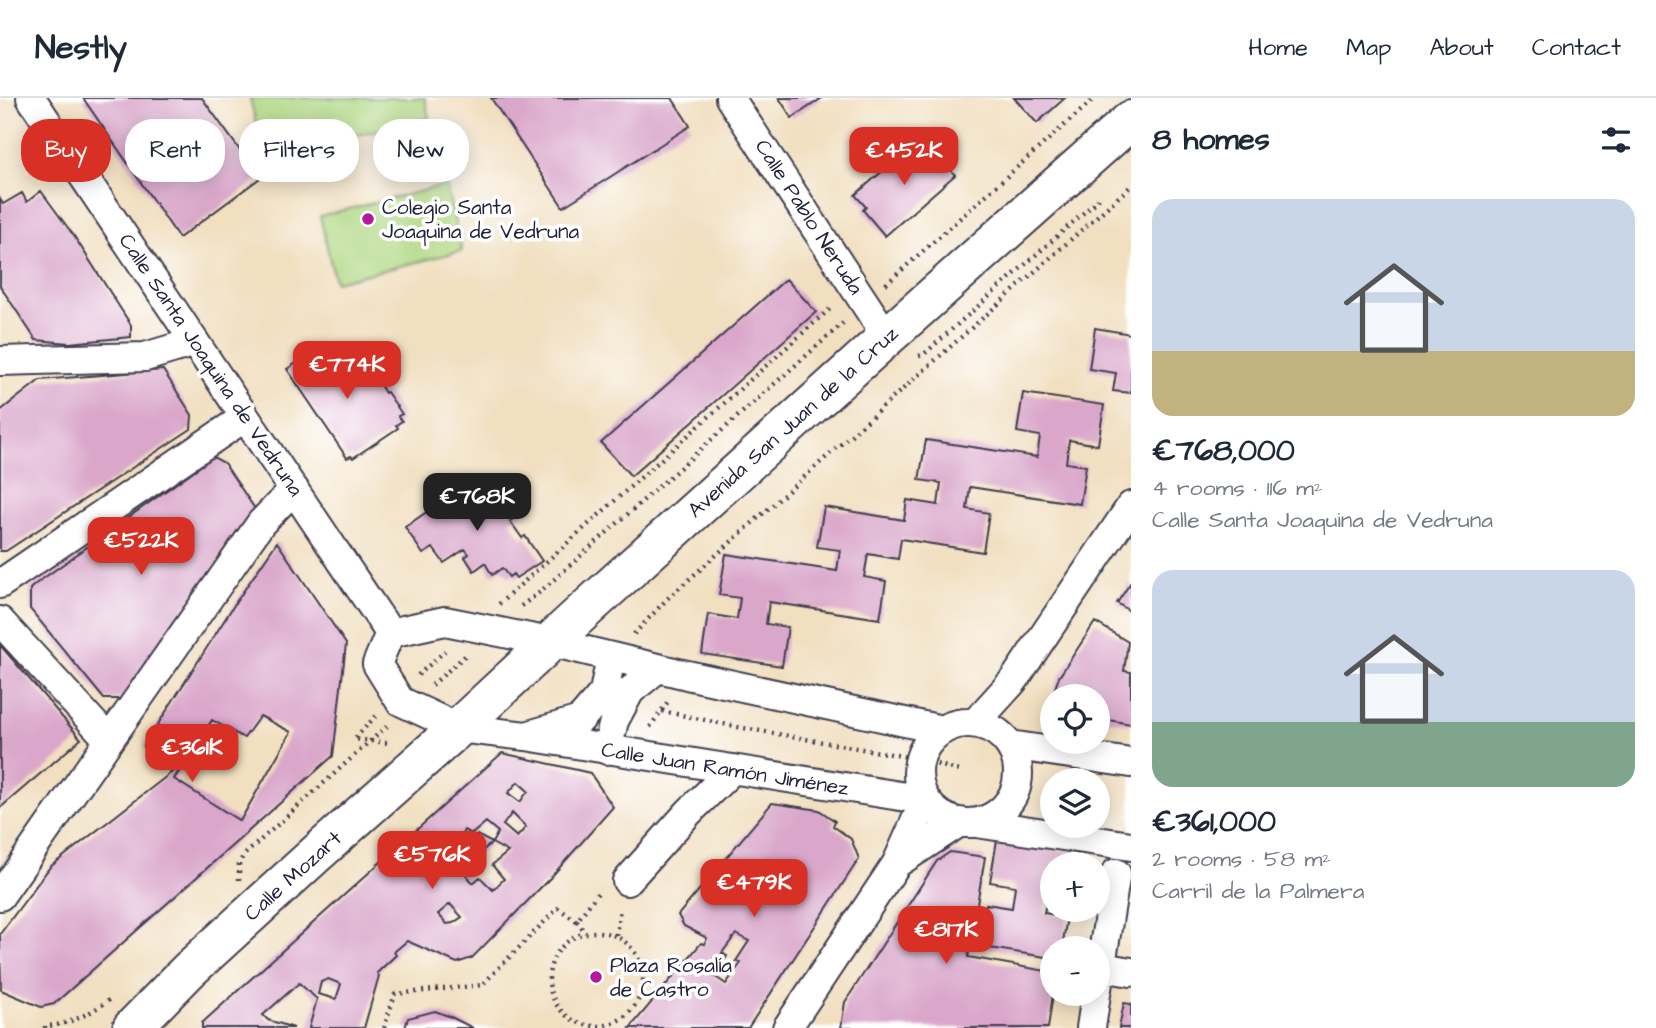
<!DOCTYPE html>
<html lang="en">
<head>
<meta charset="utf-8">
<style>
	body { margin:0; font-family:"Architects Daughter",sans-serif; background:#f6f6f7; color:#1f2937; height:100vh; display:flex; flex-direction:column; font-size:26px; white-space:nowrap }
	* { box-sizing:border-box; margin:0 }
	p { font-size:23px; color:#747a83 }
	.icon { flex:none; width:38px; height:38px; fill:none; stroke:currentColor; stroke-width:2; stroke-linecap:round; stroke-linejoin:round }
	.map { position:relative; flex:1; overflow:hidden }
	.details { display:flex; flex-direction:column; background:#fff; width:525px }
	.details>* { flex:none }
	.guide { position:absolute; left:21px; top:21px; width:665px; height:63px; display:flex; gap:14px }
	.fabs { position:absolute; left:1040px; top:586px; display:grid; gap:14px }
	.fabs a { display:grid; place-items:center; width:70px; height:70px; border-radius:50%; background:#fff; box-shadow:0 4px 18px #0003; font-size:35px }
	.price { position:absolute; translate:-50% -60px; padding:0 16px; border-radius:14px; background:#d93025; color:#fff; font-size:23px; line-height:46px; filter:drop-shadow(0 2px 4px #0008) }
	.price::after { content:''; position:absolute; left:50%; top:42px; width:21px; height:16px; margin-left:-10px; background:inherit; clip-path:polygon(0 0,100% 0,50% 100%) }
	.price.current { background:#222; color:#fff }
	ul { padding:0; list-style:none }
	li { display:grid; align-content:center; gap:14px; height:371px; padding:0 21px }
	li span { display:grid; place-items:center; height:217px; border-radius:21px; color:#555 }
	li>.icon { margin-inline-start:auto }
	span .icon { width:126px; height:126px; fill:#fffc; stroke-width:1 }
	li b { font-size:30px }
	h2 { display:flex; justify-content:space-between; align-items:center; height:84px; padding:0 21px; font-size:30px }
	.chip { padding:0 24px; border-radius:28px; background:#fff; box-shadow:0 4px 18px #0003; font-size:24px; line-height:63px }
	.chip.current { background:#d93025; color:#fff }
	header { display:flex; align-items:center; gap:42px; box-sizing:border-box; height:98px; padding:0 35px; background:#fff; border-bottom:2px solid #e0e1e3 }
	header strong { font-size:33px }
	nav { display:flex; gap:38px; margin-inline-start:auto; font-size:24px }
	main { display:flex; flex:1; min-height:0 }
	.map>svg:first-child { display:block }
	.pitch { fill:#afd781; stroke:#687c5e; stroke-width:2 }
	.building { fill:#daa7cb; fill-rule:evenodd }
	.lines { fill:none; stroke-linecap:round; stroke-linejoin:round }
	.street-casing { stroke:#413e4f; stroke-width:32 }
	.secondary-casing { stroke:#413e4f; stroke-width:42 }
	.path { stroke:#413e4f; stroke-width:4.5; stroke-dasharray:2 5; stroke-linecap:butt }
	.street { stroke:#fff; stroke-width:28 }
	.secondary { stroke:#fff; stroke-width:38 }
	.poi-dot { fill:#b5179e; stroke:#fff; stroke-width:2.5 }
	.labels { text-anchor:middle; dominant-baseline:central; stroke-width:7; stroke-linejoin:round; paint-order:stroke }
	.poi-label { font-size:21px; fill:#22223b; stroke:#fff; text-anchor:start }
	.street-label { font-size:21px; fill:#22223b; stroke:#fff }
</style>
</head>
<body>
<header>
<strong>Nestly</strong>
<nav><a>Home</a><a>Map</a><a>About</a><a>Contact</a></nav>
</header>
<main>
<div class="map">
<svg width="1131" height="930" viewBox="0 0 1131 930">
	<rect width="100%" height="100%" fill="#fff"/>
	<filter id="ink" filterUnits="userSpaceOnUse"><feTurbulence type="fractalNoise" baseFrequency=".0143" numOctaves="2"/><feDisplacementMap in="SourceGraphic" scale="14" xChannelSelector="R" yChannelSelector="G"/><feConvolveMatrix kernelMatrix="1 2 1 2 8 2 1 2 1" color-interpolation-filters="sRGB"/></filter>
	<filter id="wash" filterUnits="userSpaceOnUse"><feTurbulence type="fractalNoise" baseFrequency=".00686" numOctaves="4" result="noise"/><feDisplacementMap in="SourceGraphic" scale="28" xChannelSelector="R" yChannelSelector="G"/><feGaussianBlur stdDeviation="1.57" result="paint"/><feColorMatrix in="noise" values="0 0 0 0 0 0 0 0 0 0 0 0 0 0 0 0 0 1.4 0 .05"/><feComposite in="paint" operator="in"/></filter>
	<g filter="url(#wash)">
		<rect width="100%" height="100%" fill="#f1dfc0"/>
		<path class="pitch" d="M 250,0 L 425,0 L 429,20 L 264,59 Z
			M 446,87 L 462,153 L 335,184 L 320,118 Z"/>
		<g id="blocks">
			<path class="building" d="M 83,0 L 202,0 L 260,80 L 179,140 Z
				M 491,0 L 672,0 L 690,28 L 563,109 Z
				M 779,0 L 822,0 L 792,20 Z
				M 1014,0 L 1065,0 L 1037,25 Z
				M 917,43 L 927,54 L 932,51 L 955,77 L 885,138 L 863,112 L 866,109 L 855,97 Z
				M 41,93 L 74,138 L 131,227 L 131,239 L 69,245 L 36,242 L 0,188 L 0,101 L 3,106 L 22,95 L 27,104 Z
				M 786,181 L 816,214 L 631,378 L 601,345 Z
				M 1095,230 L 1131,236 L 1131,295 L 1113,293 L 1116,275 L 1089,271 Z
				M 347,249 L 353,257 L 351,259 L 367,283 L 375,279 L 385,295 L 387,294 L 402,316 L 398,318 L 402,323 L 396,327 L 398,330 L 353,360 L 351,358 L 347,360 L 287,271 L 298,264 L 301,268 L 316,258 L 318,261 L 331,253 L 335,258 Z
				M 163,272 L 192,317 L 191,331 L 6,453 L 0,453 L 0,313 L 40,282 Z
				M 1023,295 L 1104,307 L 1098,347 L 1069,342 L 1066,365 L 1086,368 L 1080,406 L 970,389 L 967,411 L 989,415 L 983,454 L 901,441 L 898,461 L 868,456 L 864,479 L 886,483 L 880,521 L 769,504 L 766,526 L 788,529 L 782,568 L 702,556 L 708,516 L 737,521 L 740,500 L 719,497 L 726,456 L 837,473 L 840,452 L 817,449 L 824,409 L 904,422 L 907,402 L 938,407 L 941,385 L 919,382 L 926,342 L 1037,359 L 1040,338 L 1017,334 Z
				M 213,359 L 224,365 L 255,411 L 121,601 L 104,601 L 30,511 L 30,491 L 34,487 Z
				M 491,383 L 501,398 L 504,395 L 511,405 L 515,403 L 523,415 L 510,423 L 522,440 L 525,438 L 542,463 L 516,480 L 513,476 L 509,479 L 502,470 L 492,477 L 485,465 L 474,473 L 465,459 L 469,456 L 465,451 L 444,465 L 433,450 L 423,456 L 405,429 L 441,404 L 448,416 L 469,402 L 467,399 Z
				M 277,444 L 346,546 L 333,658 L 54,906 L 41,909 L 1,892 L 0,836 L 50,769 L 172,674 L 144,648 L 236,504 ZM 260,618 L 291,634 L 240,723 L 174,681 L 212,622 L 244,640 Z
				M 1131,484 L 1131,514 L 1117,505 Z
				M 1095,524 L 1128,544 L 1124,573 L 1131,574 L 1131,626 L 1097,620 L 1097,598 L 1056,598 L 1055,590 L 1059,579 Z
				M 0,547 L 81,641 L 0,710 Z
				M 502,655 L 590,675 L 613,709 L 552,778 L 472,860 L 457,865 L 407,843 L 394,854 L 396,857 L 377,875 L 379,878 L 364,930 L 309,930 L 317,901 L 299,885 L 263,917 L 268,922 L 294,930 L 202,930 L 202,925 ZM 518,684 L 528,693 L 520,704 L 508,695 ZM 512,715 L 526,729 L 517,739 L 503,727 ZM 486,724 L 498,734 L 492,745 L 477,737 L 471,749 L 458,744 L 464,732 L 472,736 ZM 492,745 L 508,754 L 492,767 L 504,781 L 493,792 L 480,779 L 473,785 L 464,774 L 476,765 L 472,761 ZM 450,806 L 462,819 L 453,825 L 447,826 L 438,816 ZM 328,881 L 341,886 L 336,901 L 318,896 L 321,884 Z
				M 772,705 L 819,712 L 835,723 L 833,728 L 851,741 L 859,761 L 748,930 L 630,930 L 701,845 L 705,846 L 707,840 L 684,828 L 678,817 ZM 736,836 L 749,843 L 736,863 L 741,865 L 726,886 L 714,878 L 727,858 L 722,855 Z
				M 997,742 L 1078,755 L 1076,766 L 1052,766 L 1052,795 L 1048,794 L 1044,815 L 1067,819 L 1062,850 L 1052,850 L 1052,860 L 983,849 L 986,829 L 982,829 L 986,806 L 1012,810 L 1015,788 L 990,784 Z
				M 950,754 L 985,759 L 968,859 L 1052,874 L 1052,896 L 1053,896 L 1048,930 L 841,930 L 845,904 L 937,763 Z
				M 1124,905 L 1131,906 L 1131,930 L 1119,930 Z
				M 435,913 L 451,919 L 473,930 L 405,930 L 408,920 Z"/>
		</g>
	</g>
	<g filter="url(#ink)">
		<use href="#blocks" fill-opacity="0" stroke="#413e4f" stroke-width="2"/>
		<g class="lines">
			<g class="street-casing">
				<path id="street" d="M 31,0 L 390,535
					M 730,0 L 887,239
					M 0,263 L 145,259 L 195,244
					M 0,486 L 245,319
					M 0,523 L 109,642
					M 390,535 L 445,523 L 550,544 L 687,577 L 942,632
					M 390,535 L 377,566 L 400,603 L 458,630 L 526,638 L 580,622 L 604,594 L 611,559
					M918 675a50 50 0 1 1 100 0a50 50 0 1 1-100 0Z
					M 975,625 L 1014,582 L 1131,408
					M 526,638 L 925,702
					M 1010,647 L 1131,665
					M 607,652 L 614,623 L 630,593 L 658,570
					M 976,725 L 1131,748
					M 897,765 L 960,724
					M 627,783 L 689,714 L 733,671
					M 0,798 L 261,425 L 294,391
					M 1101,869 L 1131,874
					M 1097,891 L 1116,775
					M 787,930 L 897,765 L 925,702
					M 1091,930 L 1096,896"/>
			</g>
			<g class="secondary-casing">
				<path id="secondary" d="M 132,930 L 189,872 L 315,757 L 458,630 L 573,523 L 887,239 L 1131,22"/>
			</g>
			<path class="path" d="M 886,186 L 1095,0
				M 919,258 L 923,257 L 1098,102 L 1099,97
				M 499,506 L 832,209
				M 521,508 L 540,494 L 843,225
				M 634,536 L 667,501 L 1131,88
				M 418,577 L 445,553
				M 432,587 L 467,556
				M 662,613 L 738,629 L 919,661 L 963,674
				M 376,618 L 354,641 L 390,645
				M 650,629 L 669,602
				M 239,782 L 239,766 L 243,758 L 387,628
				M 577,823 L 585,835
				M549 881a47 47 0 1 1 94 0a47 47 0 1 1-94 0Z
				M 616,837 L 620,811
				M 45,930 L 45,928 C 70,927 89,916 109,902
				M 384,930 L 395,896 L 482,887 L 558,810 L 577,823 L 600,792"/>
			<use href="#street" class="street"/>
			<use href="#secondary" class="secondary"/>
		</g>
	</g>
	<g class="poi-dot">
		<circle cx="368" cy="121" r="7"/>
		<circle cx="596" cy="879" r="7"/>
	</g>
	<g class="labels">
		<g class="poi-label">
			<text x="382" y="109">Colegio Santa<tspan x="382" dy="24">Joaquina de Vedruna</tspan></text>
			<text x="610" y="867">Plaza Rosalía<tspan x="610" dy="24">de Castro</tspan></text>
		</g>
		<g class="street-label">
			<text transform="translate(809 119) rotate(57)">Calle Pablo Neruda</text>
			<text transform="translate(211 267) rotate(56)">Calle Santa Joaquina de Vedruna</text>
			<text transform="translate(793 324) rotate(-42)">Avenida San Juan de la Cruz</text>
			<text transform="translate(725 671) rotate(9)">Calle Juan Ramón Jiménez</text>
			<text transform="translate(293 778) rotate(-42)">Calle Mozart</text>
		</g>
	</g>
</svg>
<div class="fabs">
<a><svg class="icon" aria-label="locate" viewBox="0 0 24 24"><circle cx="12" cy="12" r="6"/><path d="M12 2v4M12 18v4M2 12h4M18 12h4"/></svg></a>
<a><svg class="icon" aria-label="layers" viewBox="0 0 24 24"><path d="M12 4l9 5-9 5-9-5zM3 14l9 5 9-5"/></svg></a>
<a>+</a>
<a>−</a>
</div>
<b class="price" style="left:904px;top:89px">€452K</b>
<b class="price" style="left:347px;top:303px">€774K</b>
<b class="price current" style="left:477px;top:435px">€768K</b>
<b class="price" style="left:141px;top:479px">€522K</b>
<b class="price" style="left:192px;top:686px">€361K</b>
<b class="price" style="left:432px;top:793px">€576K</b>
<b class="price" style="left:754px;top:821px">€479K</b>
<b class="price" style="left:946px;top:868px">€817K</b>
<div class="guide">
<a class="chip current">Buy</a>
<a class="chip">Rent</a>
<a class="chip">Filters</a>
<a class="chip">New</a>
</div>
</div>
<section class="details">
<h2>8 homes<svg class="icon" aria-label="filters" viewBox="0 0 24 24"><path d="M4 7h16M4 17h16"/><circle cx="9" cy="7" r="2"/><circle cx="15" cy="17" r="2"/></svg></h2>
<ul>
<li><span style="background:linear-gradient(#c9d6e8 70%,#c2b280 0)"><svg class="icon" aria-label="home" viewBox="0 0 24 24"><path d="M3 11l9-7 9 7M6 9v11h12V9"/></svg></span><div><b>€768,000</b><p>4 rooms · 116 m²</p><p>Calle Santa Joaquina de Vedruna</p></div></li>
<li><span style="background:linear-gradient(#c9d6e8 70%,#7fa58c 0)"><svg class="icon" aria-label="home" viewBox="0 0 24 24"><path d="M3 11l9-7 9 7M6 9v11h12V9"/></svg></span><div><b>€361,000</b><p>2 rooms · 58 m²</p><p>Carril de la Palmera</p></div></li>
</ul>
</section>
</main>
</body>
</html>
